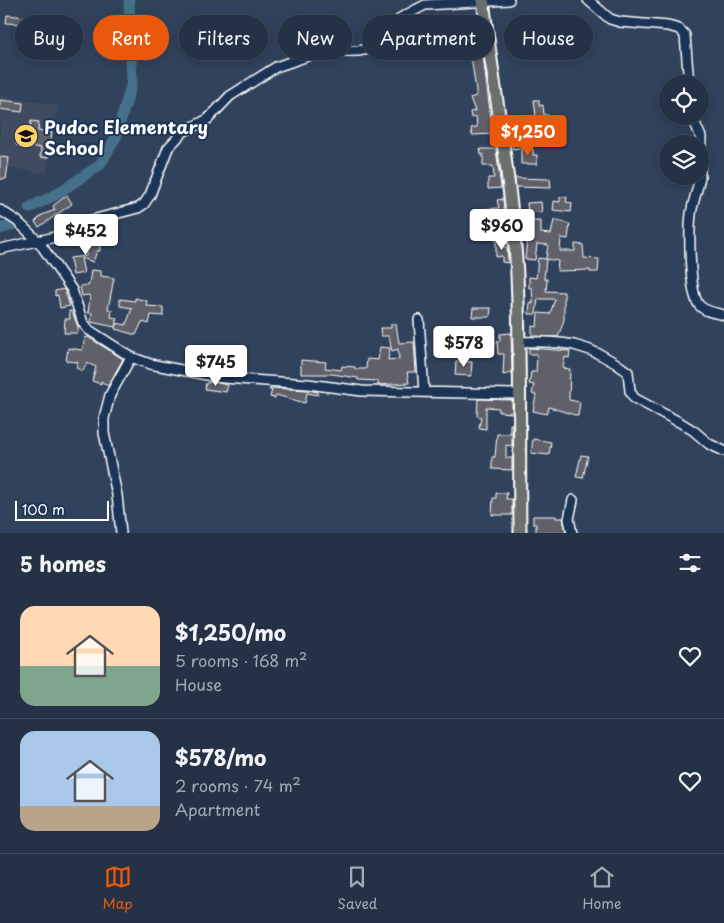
<!DOCTYPE html>
<html lang="en">
<head>
<meta charset="utf-8">
<style>
	body { margin:0; font-family:"Playpen Sans",sans-serif; background:#2d3a4c; color:#f1f3f6; height:100vh; display:flex; flex-direction:column; font-size:19px; white-space:nowrap }
	* { box-sizing:border-box; margin:0 }
	p { font-size:16px; color:#a3aab3 }
	.icon { flex:none; width:28px; height:28px; fill:none; stroke:currentColor; stroke-width:2; stroke-linecap:round; stroke-linejoin:round }
	.map { position:relative; height:533px; overflow:hidden }
	.drawer { display:flex; flex-direction:column; background:#253245; flex:1 }
	.drawer>* { flex:none }
	.guide { position:absolute; left:15px; top:15px; width:695px; height:45px; display:flex; gap:10px }
	.buttons { position:absolute; left:659px; top:75px; display:grid; gap:10px }
	.buttons a { display:grid; place-items:center; width:50px; height:50px; border-radius:50%; background:#253245; box-shadow:0 2px 12px #0003,0 0 0 1px #424d5e; font-size:25px }
	.scale { position:absolute; left:15px; bottom:12px; width:94px; box-sizing:border-box; padding-left:5px; border:2px solid #fff; border-top:0; font-size:14px; line-height:18px; white-space:nowrap; color:#fff; -webkit-text-stroke:4px #1d3557; paint-order:stroke }
	.price { position:absolute; translate:-50% -42px; padding:0 11px; border-radius:5px; background:#fff; color:#222; font-size:16px; line-height:32px; filter:drop-shadow(0 1px 2px #0008) }
	.price::after { content:''; position:absolute; left:50%; top:30px; width:15px; height:11px; margin-left:-8px; background:inherit; clip-path:polygon(0 0,100% 0,50% 100%) }
	.price.selected { background:#ea580c; color:#fff }
	ul { padding:0; list-style:none }
	li { display:flex; align-items:center; gap:15px; height:125px; padding:0 20px }
	li+li { border-top:1px solid #424d5e }
	li span { display:grid; place-items:center; flex:none; width:140px; height:100px; border-radius:15px; color:#555 }
	li>.icon { margin-inline-start:auto }
	span .icon { width:60px; height:60px; fill:#fffc; stroke-width:1 }
	li b { font-size:21px }
	h2 { display:flex; justify-content:space-between; align-items:center; height:60px; padding:0 20px; font-size:21px }
	.pill { padding:0 18px; border-radius:22px; background:#253245; box-shadow:0 2px 12px #0003,0 0 0 1px #424d5e; font-size:18px; line-height:45px }
	.pill.selected { background:#ea580c; color:#fff }
	.tabs { display:flex; justify-content:space-around; align-items:center; height:70px; border-top:1px solid #424d5e; background:#253245; font-size:14px; color:#a3aab3 }
	.tabs a { display:grid; justify-items:center; gap:2px }
	.tabs .selected { color:#ea580c }
	.map>svg:first-child { display:block }
	.built { fill:#3f4b60 }
	.lines { fill:none; stroke-linecap:round; stroke-linejoin:round }
	.river { stroke:#446f89; stroke-width:11 }
	.building { fill:#5f6069; stroke:#fff }
	.minor-casing { stroke:#fff; stroke-width:12 }
	.major-casing { stroke:#fff; stroke-width:15 }
	.minor { stroke:#1d3557; stroke-width:9 }
	.major { stroke:#6a706d; stroke-width:11 }
	.labels { text-anchor:middle; dominant-baseline:central; stroke-width:4; stroke-linejoin:round; paint-order:stroke }
	.poi-label { font-size:18px; font-weight:bold; fill:#fff; stroke:#1d3557; text-anchor:start }
</style>
</head>
<body>
<div class="map">
<svg width="724" height="533" viewBox="0 0 724 533">
	<rect width="100%" height="100%" fill="#31425c"/>
	<filter id="ink" filterUnits="userSpaceOnUse"><feTurbulence type="fractalNoise" baseFrequency=".02" numOctaves="2"/><feDisplacementMap in="SourceGraphic" scale="10" xChannelSelector="R" yChannelSelector="G"/><feConvolveMatrix kernelMatrix="1 2 1 2 8 2 1 2 1" color-interpolation-filters="sRGB"/></filter>
	<g filter="url(#ink)">
		<path class="built" d="M 0,96 L 58,105 L 46,174 L 0,166 Z"/>
		<g class="lines">
			<path class="river" d="M 29,208 L 55,195 L 100,165 L 116,137 L 132,82 L 129,0
				M 0,229 L 12,225"/>
		</g>
		<path class="building" d="M 7,15 L 26,17 L 25,24 L 6,23 Z
			M 482,48 L 492,128 L 493,127 L 495,138 L 494,134 L 472,135 L 471,128 L 477,127 L 476,116 L 471,118 L 470,112 L 475,111 L 470,98 L 476,96 L 476,91 L 470,49 Z
			M 0,100 L 23,103 L 22,112 L 0,109 Z
			M 534,100 L 539,100 L 539,106 L 543,105 L 544,115 L 548,115 L 548,125 L 537,125 Z
			M 524,115 L 526,130 L 519,131 L 520,148 L 513,149 L 509,117 Z
			M 31,121 L 39,122 L 38,131 L 52,133 L 48,158 L 40,157 L 41,148 L 16,145 L 18,129 L 30,130 Z
			M 480,149 L 496,149 L 501,188 L 488,189 L 488,178 L 494,178 L 493,166 L 483,166 L 483,154 L 481,155 Z
			M 521,149 L 533,149 L 533,155 L 537,155 L 537,164 L 521,164 Z
			M 0,157 L 9,158 L 6,179 L 0,179 Z
			M 515,178 L 550,179 L 551,188 L 516,187 Z
			M 67,195 L 72,204 L 39,227 L 35,222 L 42,215 L 55,210 L 53,206 Z
			M 560,197 L 567,197 L 566,202 L 572,203 L 571,212 L 553,210 L 554,201 L 560,202 Z
			M 503,199 L 506,227 L 496,228 L 495,217 L 485,218 L 485,209 L 499,208 L 497,200 Z
			M 541,202 L 542,212 L 528,213 L 527,203 Z
			M 554,220 L 570,224 L 568,239 L 561,238 L 560,251 L 575,251 L 575,244 L 583,245 L 584,258 L 599,259 L 598,272 L 590,272 L 590,270 L 557,271 L 558,261 L 546,259 L 548,245 L 537,244 L 535,260 L 525,259 L 528,230 L 526,230 L 526,221 L 541,221 L 541,233 L 551,234 Z
			M 99,238 L 100,251 L 97,251 L 93,262 L 81,258 L 84,273 L 73,275 L 70,258 L 86,256 L 87,250 L 86,240 Z
			M 503,239 L 504,247 L 507,247 L 508,263 L 502,262 L 502,256 L 496,257 L 496,240 Z
			M 538,258 L 546,259 L 544,279 L 547,279 L 546,291 L 564,292 L 564,320 L 558,337 L 532,336 L 532,326 L 537,327 L 538,313 L 550,314 L 555,299 L 538,299 L 536,314 L 529,314 L 530,303 L 533,304 L 532,288 L 529,288 L 529,277 L 536,278 Z
			M 91,270 L 101,271 L 101,276 L 114,278 L 108,309 L 112,310 L 111,317 L 117,318 L 115,327 L 91,322 L 92,313 L 88,313 L 90,297 L 89,295 L 82,296 L 80,286 L 89,285 Z
			M 64,289 L 70,306 L 60,308 L 58,295 L 55,296 L 55,291 Z
			M 135,298 L 147,301 L 146,306 L 163,307 L 163,316 L 151,315 L 149,324 L 142,322 L 136,335 L 115,329 L 117,323 L 126,325 L 132,308 L 120,306 L 120,299 L 135,301 Z
			M 473,308 L 491,308 L 490,317 L 472,317 Z
			M 69,311 L 72,311 L 78,327 L 78,333 L 64,333 L 65,319 L 70,319 Z
			M 391,324 L 396,324 L 399,343 L 414,342 L 416,372 L 407,372 L 409,383 L 378,385 L 378,381 L 358,380 L 358,378 L 332,374 L 301,374 L 301,360 L 326,362 L 325,368 L 341,370 L 342,366 L 355,367 L 355,369 L 366,369 L 367,359 L 378,360 L 380,347 L 390,348 L 388,360 L 399,359 L 398,349 L 392,351 L 389,336 L 381,336 L 380,328 L 391,328 Z
			M 511,333 L 512,373 L 503,375 L 504,354 L 498,354 L 497,341 L 500,341 L 500,334 Z
			M 88,337 L 123,359 L 108,386 L 101,381 L 101,384 L 92,381 L 96,367 L 87,363 L 83,371 L 76,368 L 78,362 L 66,361 L 68,348 L 82,350 L 85,338 Z
			M 529,348 L 570,351 L 569,358 L 565,357 L 563,368 L 570,369 L 569,400 L 580,402 L 578,416 L 549,407 L 547,414 L 533,411 L 536,395 L 532,394 L 534,385 L 529,384 L 531,372 L 536,372 L 537,354 L 529,354 Z
			M 456,361 L 472,362 L 471,376 L 455,375 Z
			M 213,382 L 228,385 L 226,392 L 205,389 L 206,383 Z
			M 270,388 L 307,390 L 318,392 L 318,395 L 307,393 L 305,403 L 276,395 L 275,398 L 270,397 L 272,390 L 269,390 Z
			M 478,399 L 512,400 L 512,413 L 499,412 L 499,408 L 486,407 L 486,429 L 479,428 L 481,417 L 477,416 Z
			M 510,424 L 512,424 L 512,446 L 506,445 L 506,458 L 512,458 L 512,470 L 492,469 L 492,457 L 495,457 L 497,434 L 510,434 Z
			M 533,439 L 551,442 L 549,455 L 531,453 Z
			M 581,455 L 588,456 L 583,478 L 576,477 Z
			M 496,493 L 507,493 L 506,499 L 512,499 L 512,515 L 492,515 L 493,498 L 496,498 Z
			M 533,516 L 556,516 L 556,518 L 563,518 L 566,533 L 536,533 L 536,524 L 533,524 Z"/>
		<g class="lines">
			<g class="minor-casing">
				<path id="minor" d="M 588,0 L 610,19 L 620,22 L 668,26 L 679,29 L 685,35 L 689,84
					M 692,116 L 701,137 L 700,173
					M 700,176 C 698,189 693,201 691,214 C 689,231 689,293 699,305 C 705,312 716,313 724,315
					M 0,210 L 17,221 L 39,242 L 72,290 L 83,323 L 89,330 L 131,357 L 150,364 L 223,378 L 308,384 L 362,391 L 519,394
					M 0,249 L 51,238 L 67,233 L 88,221 L 138,208 L 144,204 L 150,195 L 168,148 L 183,132 L 208,119 L 230,96 L 276,67 L 319,52 L 358,51 L 374,48 L 402,17 L 425,5 L 509,0
					M 419,320 L 424,392
					M 518,342 C 565,341 590,343 628,372 L 630,391 L 634,398 L 681,423 L 694,431 L 709,444 L 724,451
					M 121,533 L 117,495 L 104,433 L 104,418 L 110,395 L 131,357
					M 572,533 L 569,519 L 573,500"/>
			</g>
			<g class="major-casing">
				<path id="major" d="M 483,0 C 494,92 512,183 517,275 C 521,361 519,447 520,533"/>
			</g>
			<use href="#minor" class="minor"/>
			<use href="#major" class="major"/>
		</g>
	</g>
	<defs>
		<g id="school-disc" transform="scale(1.25)"><circle r="9.5" fill="#ffd166" stroke="#1d3557"/><path d="M0-5L7-2L0 1L-7-2ZM-4 1L0 2.5L4 1V4Q0 6-4 4Z" fill="#111"/></g>
	</defs>
	<g fill-rule="evenodd">
		<use href="#school-disc" x="26" y="136"/>
	</g>
	<g class="labels">
		<g class="poi-label">
			<text x="44" y="126">Pudoc Elementary<tspan x="44" dy="21">School</tspan></text>
		</g>
	</g>
</svg>
<div class="buttons">
<a><svg class="icon" aria-label="locate" viewBox="0 0 24 24"><circle cx="12" cy="12" r="6"/><path d="M12 2v4M12 18v4M2 12h4M18 12h4"/></svg></a>
<a><svg class="icon" aria-label="layers" viewBox="0 0 24 24"><path d="M12 4l9 5-9 5-9-5zM3 14l9 5 9-5"/></svg></a>
</div>
<div class="scale">100 m</div>
<b class="price selected" style="left:528px;top:157px">$1,250</b>
<b class="price" style="left:502px;top:251px">$960</b>
<b class="price" style="left:86px;top:256px">$452</b>
<b class="price" style="left:464px;top:368px">$578</b>
<b class="price" style="left:216px;top:387px">$745</b>
<div class="guide">
<a class="pill">Buy</a>
<a class="pill selected">Rent</a>
<a class="pill">Filters</a>
<a class="pill">New</a>
<a class="pill">Apartment</a>
<a class="pill">House</a>
</div>
</div>
<section class="drawer">
<h2>5 homes<svg class="icon" aria-label="filters" viewBox="0 0 24 24"><path d="M4 7h16M4 17h16"/><circle cx="9" cy="7" r="2"/><circle cx="15" cy="17" r="2"/></svg></h2>
<ul>
<li><span style="background:linear-gradient(#ffd9b3 60%,#7fa58c 0)"><svg class="icon" aria-label="home" viewBox="0 0 24 24"><path d="M3 11l9-7 9 7M6 9v11h12V9"/></svg></span><div><b>$1,250/mo</b><p>5 rooms · 168 m²</p><p>House</p></div><svg class="icon" aria-label="heart" viewBox="0 0 24 24"><path d="M12 20l-8-8c-3-5 5-10 8-4 3-6 11-1 8 4z"/></svg></li>
<li><span style="background:linear-gradient(#a9c7e8 75%,#b9a48a 0)"><svg class="icon" aria-label="home" viewBox="0 0 24 24"><path d="M3 11l9-7 9 7M6 9v11h12V9"/></svg></span><div><b>$578/mo</b><p>2 rooms · 74 m²</p><p>Apartment</p></div><svg class="icon" aria-label="heart" viewBox="0 0 24 24"><path d="M12 20l-8-8c-3-5 5-10 8-4 3-6 11-1 8 4z"/></svg></li>
</ul>
</section>
<nav class="tabs">
<a class="selected"><svg class="icon" aria-label="map" viewBox="0 0 24 24"><path d="M3 6l6-2 6 2 6-2v14l-6 2-6-2-6 2zM9 4v14M15 6v14"/></svg>Map</a>
<a><svg class="icon" aria-label="saved" viewBox="0 0 24 24"><path d="M7 4h10v16l-5-4-5 4z"/></svg>Saved</a>
<a><svg class="icon" aria-label="home" viewBox="0 0 24 24"><path d="M3 11l9-7 9 7M6 9v11h12V9"/></svg>Home</a>
</nav>
</body>
</html>
